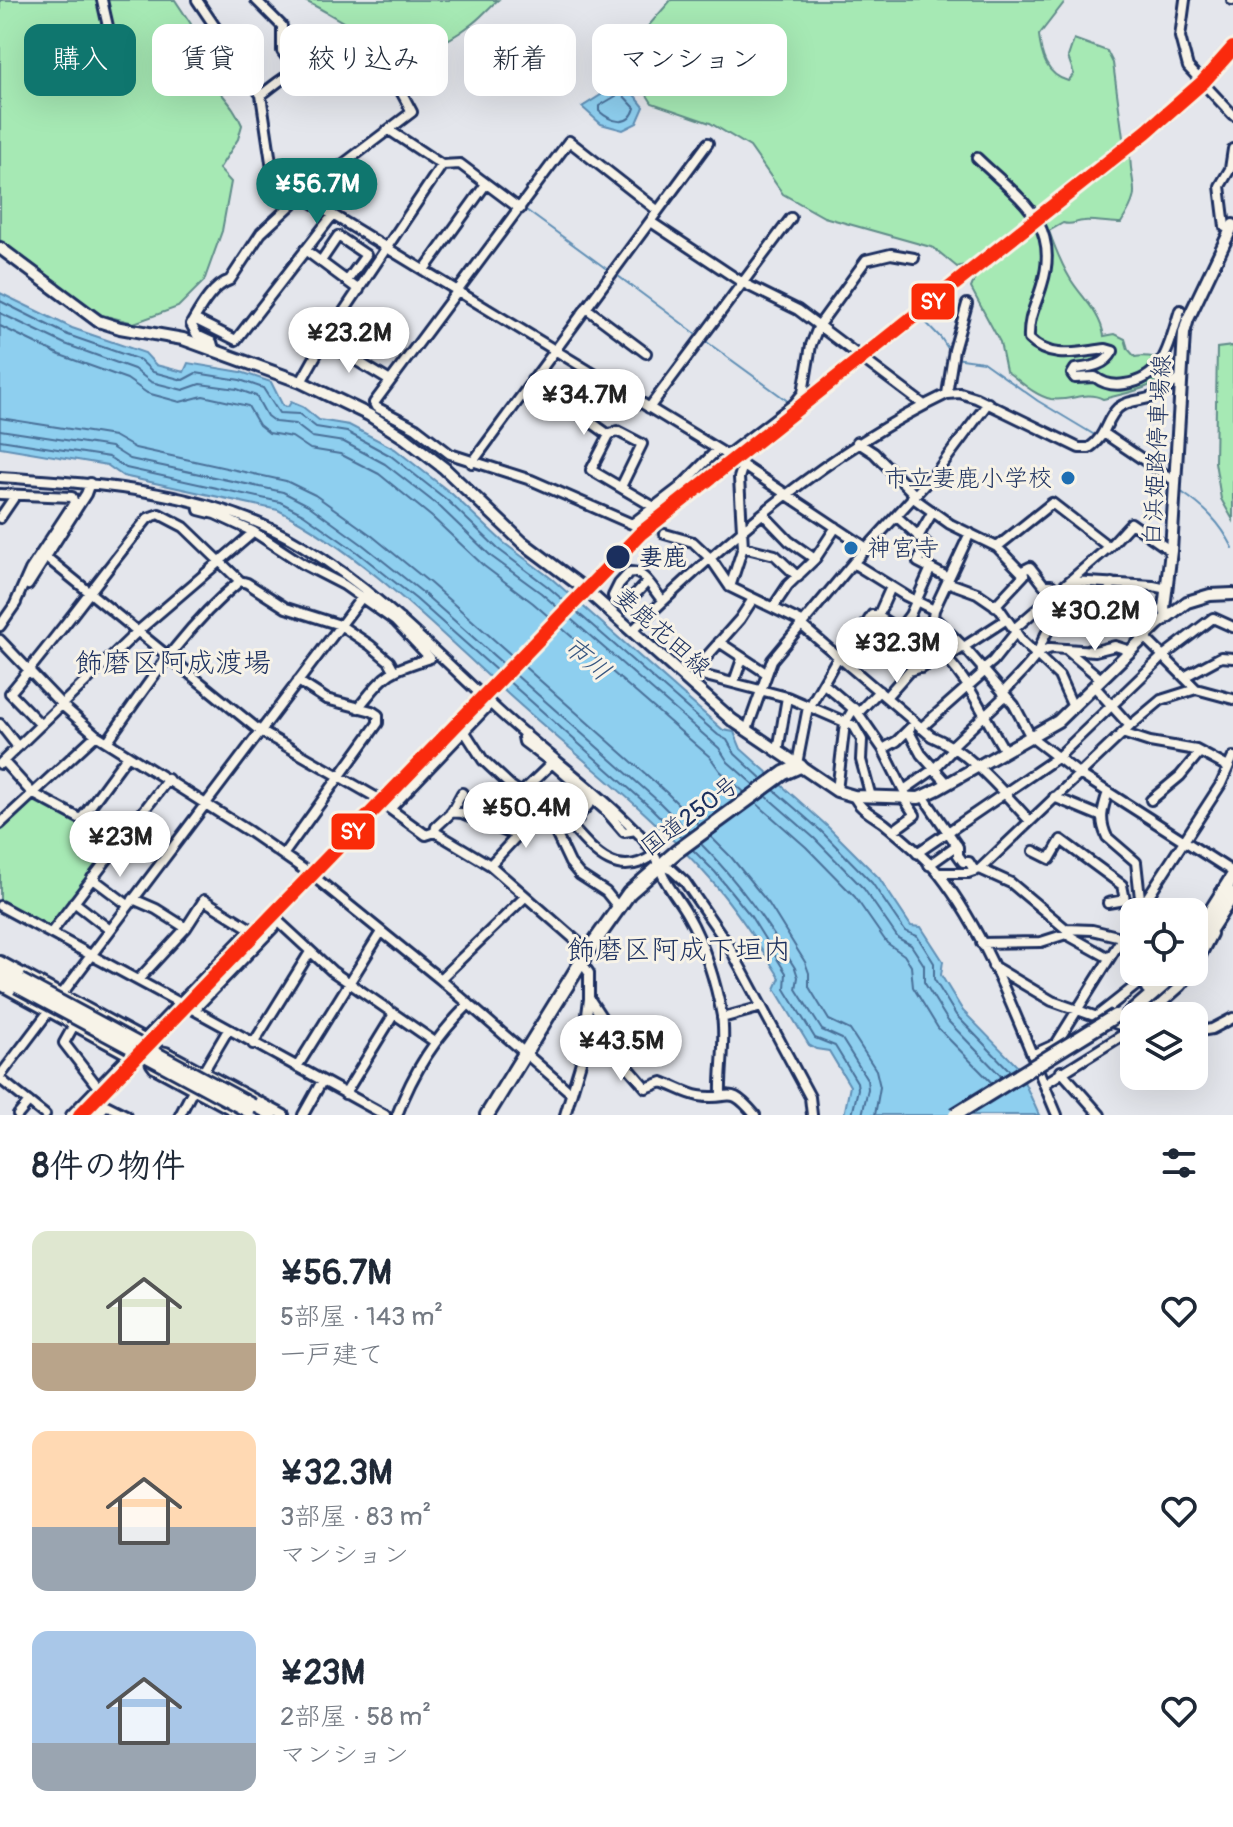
<!DOCTYPE html>
<html lang="ja">
<head>
<meta charset="utf-8">
<style>
	body { margin:0; font-family:Pangolin,"Klee One",sans-serif; background:#f2f2f3; color:#1f2937; height:100vh; display:flex; flex-direction:column; font-size:30px; white-space:nowrap }
	* { box-sizing:border-box; margin:0 }
	p { font-size:26px; color:#747a83 }
	.icon { flex:none; width:44px; height:44px; fill:none; stroke:currentColor; stroke-width:2; stroke-linecap:round; stroke-linejoin:round }
	.map { position:relative; height:1115px; overflow:hidden }
	.details { display:flex; flex-direction:column; background:#fff; flex:1 }
	.details>* { flex:none }
	.hud { position:absolute; left:24px; top:24px; width:800px; height:72px; display:flex; gap:16px }
	.tools { position:absolute; left:1120px; top:898px; display:grid; gap:16px }
	.tools a { display:grid; place-items:center; width:88px; height:88px; border-radius:16px; background:#fff; box-shadow:0 8px 32px #0002; font-size:40px }
	.price { position:absolute; translate:-50% -68px; padding:0 18px; border-radius:28px; background:#fff; color:#222; font-size:26px; line-height:52px; filter:drop-shadow(0 2px 4px #0008) }
	.price::after { content:''; position:absolute; left:50%; top:48px; width:24px; height:18px; margin-left:-12px; background:inherit; clip-path:polygon(0 0,100% 0,50% 100%) }
	.price.on { background:#0f766e; color:#fff }
	ul { padding:0; list-style:none }
	li { display:flex; align-items:center; gap:24px; height:200px; padding:0 32px }
	li span { display:grid; place-items:center; flex:none; width:224px; height:160px; border-radius:16px; color:#555 }
	li>.icon { margin-inline-start:auto }
	span .icon { width:96px; height:96px; fill:#fffc; stroke-width:1 }
	li b { font-size:34px }
	h2 { display:flex; justify-content:space-between; align-items:center; height:96px; padding:0 32px; font-size:34px }
	.pill { padding:0 28px; border-radius:16px; background:#fff; box-shadow:0 8px 32px #0002; font-size:28px; line-height:72px }
	.pill.on { background:#0f766e; color:#fff }
	.map>svg:first-child { display:block }
	.green { fill:#a6e9b4; stroke:#608c89; stroke-width:2 }
	.water { fill:#8ecfef; stroke:#608fb5; stroke-width:2 }
	.lines { fill:none; stroke-linecap:round; stroke-linejoin:round }
	.shore { stroke:#496f98; stroke-width:2 }
	.stream { stroke:#608fb5; stroke-width:2 }
	.minor-tunnel { stroke:#bcc1d0; stroke-width:8; stroke-dasharray:8 4; stroke-linecap:butt }
	.minor-casing { stroke:#1b2f5e; stroke-width:14 }
	.major-casing { stroke:#1b2f5e; stroke-width:16 }
	.highway-casing { stroke:#1b2f5e; stroke-width:18 }
	.minor { stroke:#f7f3e8; stroke-width:8 }
	.major { stroke:#f7f3e8; stroke-width:10 }
	.highway { stroke:#f7f3e8; stroke-width:12 }
	.major-bridge-casing { stroke:#1b2f5e; stroke-width:16; stroke-linecap:butt }
	.highway-bridge-casing { stroke:#1b2f5e; stroke-width:18; stroke-linecap:butt }
	.major-bridge { stroke:#f7f3e8; stroke-width:10 }
	.highway-bridge { stroke:#f7f3e8; stroke-width:12 }
	.rail-1-casing { stroke:#f7f3e8; stroke-width:20 }
	.rail-1 { stroke:#fa2b08; stroke-width:14 }
	.poi-dot { fill:#1f6fb2; stroke:#f7f3e8; stroke-width:3 }
	.stop-dot { fill:#1b2f5e; stroke:#f7f3e8; stroke-width:3 }
	.labels { text-anchor:middle; dominant-baseline:central; stroke-width:6; stroke-linejoin:round; paint-order:stroke }
	.street-label { font-size:24px; fill:#1b2f5e; stroke:#f7f3e8 }
	.poi-label { font-size:24px; fill:#1b2f5e; stroke:#f7f3e8; text-anchor:end }
	.stop-label { font-size:24px; font-weight:bold; fill:#1b2f5e; stroke:#f7f3e8; text-anchor:start }
	.water-label { font-size:26px; font-style:italic; fill:#385782; stroke:#f7f3e8 }
	.quarter-label { font-size:28px; fill:#1b2f5e; stroke:#f7f3e8 }
	.line-badge { stroke:#f7f3e8; stroke-width:3 }
	.badge-label { font-size:22px; text-anchor:middle; font-weight:bold; fill:#fff }
</style>
</head>
<body>
<div class="map">
<svg width="1233" height="1115" viewBox="0 0 1233 1115">
	<rect width="100%" height="100%" fill="#e4e6ec"/>
	<filter id="ink" filterUnits="userSpaceOnUse"><feTurbulence type="fractalNoise" baseFrequency=".0125" numOctaves="2"/><feDisplacementMap in="SourceGraphic" scale="16" xChannelSelector="R" yChannelSelector="G"/><feConvolveMatrix kernelMatrix="1 2 1 2 8 2 1 2 1" color-interpolation-filters="sRGB"/></filter>
	<g filter="url(#ink)">
		<path class="green" d="M 0,0 L 175,0 L 191,24 L 186,32 C 196,53 206,75 221,93 C 230,104 236,111 242,125 L 238,139 L 219,169 L 231,182 L 222,231 L 204,281 L 178,307 L 134,323 L 102,315 L 44,277 L 0,240 Z
			M 303,0 L 498,0 C 488,8 480,19 469,26 C 444,45 414,57 384,52 L 377,59 L 369,60 L 363,53 L 364,34 C 343,23 325,10 303,0 Z
			M 671,0 L 1066,0 L 1039,35 C 1041,55 1046,75 1068,81 L 1074,74 L 1068,57 L 1074,39 L 1107,51 L 1113,63 L 1124,145 L 1109,157 L 1115,165 L 1130,155 C 1131,191 1143,188 1121,223 C 1112,223 1091,220 1084,221 C 1075,221 1073,226 1063,223 L 1049,231 C 1055,248 1061,264 1071,280 C 1083,299 1100,312 1104,336 L 1115,334 L 1125,339 L 1128,349 L 1135,357 C 1147,354 1157,359 1169,359 L 1174,363 C 1160,389 1130,392 1103,399 C 1085,390 1071,402 1051,399 C 1035,396 1019,380 1006,371 L 1000,342 L 971,288 L 976,276 L 968,264 L 957,267 L 934,248 L 824,217 L 783,194 L 750,147 L 710,123 L 652,103 L 635,76 L 638,44 L 643,32 Z
			M 1233,346 L 1233,520 L 1221,499 L 1215,462 L 1217,348 Z
			M 31,799 L 37,799 L 112,839 L 113,844 L 50,929 L 0,904 L 0,828 Z"/>
		<path class="water" d="M 623,81 L 644,107 L 637,123 L 623,130 L 601,124 L 582,107 Z
			M 0,293 L 72,328 L 145,353 L 156,365 L 184,372 L 188,363 L 241,372 L 271,382 L 283,406 L 288,407 L 291,402 L 303,407 L 319,420 L 349,425 L 395,449 L 452,494 L 504,543 L 552,579 L 723,730 L 734,732 L 741,749 L 826,825 L 879,878 L 911,926 L 921,927 L 943,961 L 941,975 L 963,1011 L 1017,1066 L 1039,1115 L 844,1115 L 850,1086 L 829,1051 L 816,1049 L 809,1045 L 775,989 L 780,978 C 758,943 737,910 710,879 C 650,811 576,756 509,695 C 437,630 365,555 278,510 L 123,476 L 107,465 L 0,447 Z"/>
		<g class="lines">
			<path class="shore" d="M 621,93 L 635,108 C 629,128 611,122 599,111 L 599,106 Z
				M 0,301 L 68,335 L 140,360 L 153,372 L 183,380 L 196,373 L 240,380 L 263,388 L 279,413 L 299,414 L 316,427 L 347,432 L 391,456 L 447,500 L 498,549 L 547,586 L 718,735 L 727,740 L 735,754 L 762,779
				M 0,313 L 65,344 L 134,369 L 151,382 L 183,390 L 200,384 L 237,389 L 256,396 L 267,416 L 275,422 L 295,424 L 312,437 L 344,442 L 385,464 L 440,507 L 492,557 L 541,593 L 719,748 L 728,762 L 754,785
				M 0,326 L 60,355 L 127,379 L 147,393 L 180,402 L 203,396 L 248,406 L 259,425 L 269,433 L 292,437 L 310,449 L 340,454 L 379,474 L 432,517 L 484,566 L 533,603 L 710,757 L 720,771 L 744,792
				M 0,418 L 114,436 L 135,448 L 286,481 L 315,495 L 371,535 L 430,583 L 666,792 L 699,825
				M 0,430 L 111,447 L 130,459 L 283,492 L 308,505 L 363,545 L 422,592 L 658,801 L 689,832
				M 0,440 L 109,457 L 126,468 L 280,502 L 303,514 L 357,552 L 416,599 L 651,808 L 681,838
				M 774,790 L 821,831 L 872,883 L 905,931 L 917,936 L 934,963 L 934,979 L 956,1015 L 1010,1071
				M 766,796 L 814,838 L 864,889 L 898,938 L 911,945 L 924,965 L 924,982 L 948,1021 L 1002,1077
				M 756,803 L 806,847 L 855,897 L 887,943 L 904,955 L 911,966 L 913,987 L 938,1028 L 992,1083
				M 711,837 L 731,857 L 769,904 L 805,962 L 809,973 L 809,987 L 829,1020 L 850,1030 L 876,1070 L 880,1087 L 875,1115
				M 701,844 C 738,881 767,923 795,968 L 798,977 L 796,989 L 822,1030 L 842,1039 L 867,1079 L 868,1089 L 862,1115
				M 693,850 L 715,872 L 750,915 L 786,973 L 785,989 L 815,1038 L 835,1046 L 857,1082 L 858,1089 L 852,1115"/>
			<path class="stream" d="M 526,210 L 608,270
				M 614,273 L 699,336
				M 704,340 L 789,402
				M 857,353 L 913,309 L 941,338 L 951,353
				M 955,358 L 983,362 L 1038,401 L 1098,437
				M 807,392 L 852,357
				M 1104,440 L 1171,486
				M 1180,491 C 1204,507 1220,522 1233,548"/>
			<path class="minor-tunnel" d="M 632,524 L 665,534"/>
			<g class="minor-casing">
				<path id="minor" d="M 102,0 L 114,53 L 125,75
					M 197,0 L 261,95 L 272,169 L 277,181 L 727,455 L 867,548
					M 256,0 L 282,26 L 282,51 L 296,70
					M 1185,0 L 1180,37 L 1188,67 L 1233,115
					M 1232,0 L 1233,0
					M 389,130 L 442,165
					M 977,158 C 1017,197 1062,222 1042,285 C 1036,306 1028,316 1029,339 C 1051,361 1078,352 1106,349 L 1113,351 C 1105,366 1091,367 1075,369 L 1072,374 L 1075,378 L 1095,377 C 1104,384 1114,386 1125,384 C 1166,378 1169,343 1180,310
					M 657,210 L 569,141 L 374,403 L 376,407 L 416,428 L 450,454 L 531,480 L 632,524 L 679,488 L 717,450
					M 651,222 L 743,283 L 798,310 L 924,405
					M 1231,228 L 1225,227 L 1220,186 L 1230,169 L 1233,149
					M 305,250 L 359,290
					M 321,261 L 338,236 L 366,255 L 347,281
					M 424,270 L 486,184
					M 586,308 L 646,353
					M 194,319 L 236,340 L 332,216
					M 324,341 L 390,381
					M 214,349 L 212,342 L 197,335 L 191,324 C 200,309 212,286 230,280 L 261,233 L 301,196 L 412,112 L 396,82 L 382,65 L 337,60 L 319,71 C 294,64 281,81 261,95
					M 532,380 L 609,435 L 617,431 L 642,444 L 621,487
					M 301,382 L 324,341 L 442,165 L 460,164 L 520,209
					M 947,394 L 954,350 L 967,304
					M 649,408 L 791,218
					M 1105,434 L 1175,481
					M 609,435 L 591,470 L 654,507
					M 857,442 L 874,453 L 915,495
					M 727,455 L 794,404 L 803,393 L 811,345 L 819,325 L 866,260 L 891,254 L 914,258
					M 472,463 L 708,143
					M 0,477 C 103,484 213,491 303,546 C 374,589 432,649 492,705 C 537,748 589,783 633,828 C 643,837 652,850 658,862 C 661,867 661,873 664,878 C 671,891 680,902 687,914 C 704,943 716,983 722,1016 C 726,1041 720,1069 721,1095
					M 0,494 L 72,497 L 74,503 L 30,570 L 14,606
					M 912,497 L 950,524 L 997,547 L 1052,503 L 1109,547
					M 198,504 L 199,510 L 215,514 L 254,532 L 303,564 L 344,585 L 395,621 L 400,619
					M 763,514 L 789,541 L 815,559
					M 896,516 L 926,543 L 918,562 L 949,578
					M 0,518 L 15,496
					M 970,533 L 934,610 L 933,617 L 965,648 L 1014,705 L 1031,737 L 1078,773 L 1233,872
					M 665,534 L 693,542 L 711,559 L 730,587 L 802,622
					M 918,537 L 932,513
					M 743,547 L 775,555 L 798,577
					M 46,557 L 260,731 L 379,799
					M 853,563 L 906,596 L 934,610
					M 1022,571 L 1030,567 L 1044,585 L 1051,585 L 1070,604
					M 1072,581 L 1153,586 L 1167,589
					M 947,582 L 977,593 L 999,608 L 1022,641 L 1059,676 L 1073,707
					M 646,583 C 637,592 629,605 615,601 L 613,596 L 619,584 L 630,572 C 645,571 653,590 663,601
					M 28,585 L 86,494 L 90,483
					M 730,587 L 743,547 L 739,478 L 743,465
					M 753,599 L 740,619 L 694,671 L 698,674 L 787,697 L 854,726 L 862,740 L 861,760 L 871,797
					M 774,606 L 788,585 L 815,559 L 836,527
					M 995,606 L 1024,575 L 997,547
					M 878,616 L 899,630
					M 800,624 L 931,736 C 972,753 1000,789 1030,821
					M 0,626 L 16,603
					M 863,629 C 882,644 904,651 921,668
					M 1014,629 L 1109,547 L 1131,523 L 1171,551
					M 633,630 C 727,539 828,451 947,394 L 960,393 L 976,398 L 1079,448 L 1089,448 C 1107,436 1105,420 1118,408 C 1129,399 1148,401 1160,394 C 1168,390 1170,383 1180,380
					M 897,632 C 908,637 923,639 933,646 C 967,673 983,716 1005,751
					M 1145,638 L 1196,689 L 1233,699
					M 0,640 L 62,705 L 96,735 L 250,832 L 309,873
					M 719,642 L 766,673
					M 891,647 L 897,632 L 910,615 L 930,570
					M 1068,651 L 1101,679
					M 1037,653 L 1051,648 L 1095,651 L 1115,646 L 1131,651
					M 982,670 L 993,661 L 1016,632
					M 1184,677 L 1221,657 L 1233,658
					M 734,682 L 742,659
					M 824,684 L 858,713 L 883,749 L 907,797
					M 1094,686 L 1130,726
					M 1003,693 C 1014,680 1028,668 1037,654 C 1040,648 1042,641 1045,636 C 1056,612 1078,591 1105,600 L 1112,583
					M 886,697 L 909,671 L 945,659 L 1007,619
					M 490,704 L 390,809 L 426,835 L 435,832 L 490,865 L 588,951
					M 810,706 L 838,657 L 863,629 L 872,615 L 878,616 L 891,587
					M 358,708 C 387,673 385,672 430,658 L 395,621
					M 858,713 L 879,691
					M 0,724 L 18,747
					M 41,725 L 10,693 C 58,636 101,576 148,518 L 159,514 L 184,527 L 240,581 L 247,583 L 286,608 L 340,625 L 370,645 L 389,661 L 394,670
					M 921,728 L 984,672
					M 747,730 L 772,660 L 853,563 L 938,470 L 988,403
					M 908,730 L 921,754 L 947,783
					M 465,732 L 483,760 L 511,786 L 544,808 L 570,863 L 580,875 L 606,892 L 618,907
					M 1122,733 L 1150,742 L 1196,750 L 1228,767
					M 107,742 C 147,685 186,625 240,581
					M 951,747 L 1005,696
					M 883,749 L 897,741 L 910,728
					M 778,751 L 787,697
					M 3,761 L 32,793 L 120,840
					M 552,763 L 605,810 L 624,832 L 636,830
					M 0,764 L 137,632 L 254,532
					M 797,764 L 808,707
					M 904,790 L 934,769 L 953,749
					M 837,791 L 845,723 L 854,708
					M 1108,792 C 1102,810 1099,820 1107,837 L 1136,862 L 1141,907
					M 521,793 L 552,763 L 524,742 L 523,737 L 526,734
					M 854,796 C 859,809 875,816 885,824 C 903,839 924,856 939,874 C 992,942 1023,1036 1057,1115
					M 923,796 L 958,847 L 958,855 L 963,862 L 969,862 L 974,870
					M 1054,797 L 1100,816
					M 1151,800 L 1180,776 L 1199,753
					M 566,808 L 578,819
					M 451,812 L 462,813 L 517,836
					M 81,819 L 128,755
					M 0,824 L 96,735
					M 570,825 C 594,852 617,881 654,855
					M 568,827 L 593,800
					M 893,831 L 915,815 L 903,797
					M 435,832 L 436,827 L 451,813 L 462,793
					M 1034,851 L 1050,859 L 1061,840 L 1122,885 L 1125,900
					M 917,853 L 1058,757 L 1163,656 L 1213,618 L 1233,627
					M 283,855 L 378,723 L 378,715 L 372,711 L 326,699 L 298,681
					M 490,865 L 517,836 L 546,816
					M 661,865 L 672,870 L 685,882 L 729,946 L 810,1097 L 812,1115
					M 929,865 L 957,845
					M 980,869 L 1011,883 L 1066,929 L 1092,930 L 1134,940
					M 938,873 L 968,873 L 980,869 L 1130,726 L 1161,700 L 1196,689
					M 92,878 L 128,905
					M 318,880 L 440,979 L 571,1093
					M 133,899 L 156,909 L 186,928
					M 74,902 L 110,930
					M 1108,903 L 1125,900 L 1141,908
					M 0,906 L 180,1003
					M 1138,912 L 1221,784 L 1233,757
					M 51,933 L 168,779
					M 981,943 L 1041,942 L 1066,934 L 1109,958
					M 0,961 L 144,1039
					M 582,963 L 589,973 L 589,998 L 610,1030 L 627,1066 L 646,1088 L 662,1082 C 674,1086 687,1094 699,1096 C 732,1102 727,1082 755,1115
					M 993,966 L 1052,1001 L 1134,1030
					M 1194,969 L 1212,934
					M 440,979 L 525,897
					M 0,985 L 130,1056
					M 1147,1016 L 1181,986 L 1192,972
					M 1096,1017 L 1153,972
					M 722,1018 L 762,1007
					M 74,1025 L 64,1043 L 98,1087
					M 1194,1032 L 1212,1029 L 1233,1018
					M 253,1044 L 310,952
					M 1032,1055 L 1056,1044 L 1134,919
					M 297,1067 L 381,932
					M 1061,1071 L 1100,1115
					M 202,1074 L 228,1030
					M 0,1076 L 362,597
					M 0,1079 L 45,1115
					M 1044,1084 L 1134,1028
					M 345,1094 L 394,1014
					M 18,1115 L 29,1102
					M 71,1115 L 251,929 L 204,900 L 186,928 L 138,980
					M 97,1115 L 106,1105 L 126,1115
					M 180,1115 L 195,1086
					M 241,1115 L 154,1068 L 151,1064 L 161,1051 L 166,1052 L 284,1115
					M 303,1115 L 322,1081
					M 385,1115 L 194,1010 L 279,922 L 332,971 L 435,1042
					M 397,1115 C 414,1070 435,1038 469,1004
					M 565,1115 L 581,1062 L 589,999"/>
			</g>
			<g class="major-casing">
				<path id="major" d="M 0,248 L 98,321 L 120,328 L 183,339 L 301,382 L 369,415 L 405,438 L 444,468 L 522,542 L 586,590 L 732,720 L 837,791 L 854,796 L 919,798 L 938,789 L 1058,721 L 1158,624 L 1187,602 L 1210,595 L 1233,594
					M 1167,616 L 1164,608 L 1171,551 L 1184,333 L 1188,319 L 1233,225
					M 0,969 L 21,980
					M 0,977 L 17,987
					M 253,1105 L 272,1115"/>
			</g>
			<g class="highway-casing">
				<path id="highway" d="M 1194,938 L 1233,876
					M 1194,954 L 1233,894
					M 1148,988 L 1167,972
					M 1123,1020 L 1178,972
					M 487,1115 L 588,951 L 629,893 L 676,852 L 784,773 L 800,766"/>
			</g>
			<use href="#minor" class="minor"/>
			<use href="#major" class="major"/>
			<use href="#highway" class="highway"/>
			<g class="major-bridge-casing">
				<path id="major-bridge" d="M 21,980 L 253,1105
					M 17,987 L 249,1112"/>
			</g>
			<g class="highway-bridge-casing">
				<path id="highway-bridge" d="M 955,1115 L 1115,1016"/>
			</g>
			<use href="#major-bridge" class="major-bridge"/>
			<use href="#highway-bridge" class="highway-bridge"/>
			<g class="rail-1-casing">
				<path id="rail-1" d="M 80,1115 L 641,533 L 1146,132 L 1203,82 L 1233,48"/>
			</g>
			<use href="#rail-1" class="rail-1"/>
		</g>
	</g>
	<g class="poi-dot">
		<circle cx="1068" cy="478" r="8"/>
		<circle cx="851" cy="548" r="8"/>
	</g>
	<circle class="stop-dot" cx="618" cy="557" r="13"/>
	<g class="labels">
		<g class="street-label">
			<text transform="translate(1157 450) rotate(-87)">白浜姫路停車場線</text>
			<text transform="translate(662 632) rotate(42)">妻鹿花田線</text>
			<text transform="translate(690 816) rotate(-37)">国道250号</text>
		</g>
		<g class="poi-label">
			<text x="1052" y="478">市立妻鹿小学校</text>
			<text x="867" y="548" text-anchor="start">神宮寺</text>
		</g>
		<g class="stop-label">
			<text x="639" y="557">妻鹿</text>
		</g>
		<g class="water-label">
			<text transform="translate(587 659) rotate(40)">市川</text>
		</g>
		<g class="quarter-label">
			<text x="173" y="663">飾磨区阿成渡場</text>
			<text x="679" y="950">飾磨区阿成下垣内</text>
		</g>
	</g>
	<g class="line-badge">
		<rect x="910" y="282" width="46" height="39" rx="8" fill="#fa2b08"/>
		<rect x="330" y="812" width="46" height="39" rx="8" fill="#fa2b08"/>
	</g>
	<g class="badge-label">
		<text x="933" y="309">SY</text>
		<text x="353" y="839">SY</text>
	</g>
</svg>
<div class="tools">
<a><svg class="icon" aria-label="locate" viewBox="0 0 24 24"><circle cx="12" cy="12" r="6"/><path d="M12 2v4M12 18v4M2 12h4M18 12h4"/></svg></a>
<a><svg class="icon" aria-label="layers" viewBox="0 0 24 24"><path d="M12 4l9 5-9 5-9-5zM3 14l9 5 9-5"/></svg></a>
</div>
<b class="price on" style="left:317px;top:226px">¥56.7M</b>
<b class="price" style="left:349px;top:375px">¥23.2M</b>
<b class="price" style="left:584px;top:437px">¥34.7M</b>
<b class="price" style="left:1095px;top:653px">¥30.2M</b>
<b class="price" style="left:897px;top:685px">¥32.3M</b>
<b class="price" style="left:526px;top:850px">¥50.4M</b>
<b class="price" style="left:120px;top:879px">¥23M</b>
<b class="price" style="left:621px;top:1083px">¥43.5M</b>
<div class="hud">
<a class="pill on">購入</a>
<a class="pill">賃貸</a>
<a class="pill">絞り込み</a>
<a class="pill">新着</a>
<a class="pill">マンション</a>
</div>
</div>
<section class="details">
<h2>8件の物件<svg class="icon" aria-label="filters" viewBox="0 0 24 24"><path d="M4 7h16M4 17h16"/><circle cx="9" cy="7" r="2"/><circle cx="15" cy="17" r="2"/></svg></h2>
<ul>
<li><span style="background:linear-gradient(#dfe7d0 70%,#b9a48a 0)"><svg class="icon" aria-label="home" viewBox="0 0 24 24"><path d="M3 11l9-7 9 7M6 9v11h12V9"/></svg></span><div><b>¥56.7M</b><p>5部屋 · 143 m²</p><p>一戸建て</p></div><svg class="icon" aria-label="heart" viewBox="0 0 24 24"><path d="M12 20l-8-8c-3-5 5-10 8-4 3-6 11-1 8 4z"/></svg></li>
<li><span style="background:linear-gradient(#ffd9b3 60%,#9aa5b1 0)"><svg class="icon" aria-label="home" viewBox="0 0 24 24"><path d="M3 11l9-7 9 7M6 9v11h12V9"/></svg></span><div><b>¥32.3M</b><p>3部屋 · 83 m²</p><p>マンション</p></div><svg class="icon" aria-label="heart" viewBox="0 0 24 24"><path d="M12 20l-8-8c-3-5 5-10 8-4 3-6 11-1 8 4z"/></svg></li>
<li><span style="background:linear-gradient(#a9c7e8 70%,#9aa5b1 0)"><svg class="icon" aria-label="home" viewBox="0 0 24 24"><path d="M3 11l9-7 9 7M6 9v11h12V9"/></svg></span><div><b>¥23M</b><p>2部屋 · 58 m²</p><p>マンション</p></div><svg class="icon" aria-label="heart" viewBox="0 0 24 24"><path d="M12 20l-8-8c-3-5 5-10 8-4 3-6 11-1 8 4z"/></svg></li>
</ul>
</section>
</body>
</html>
